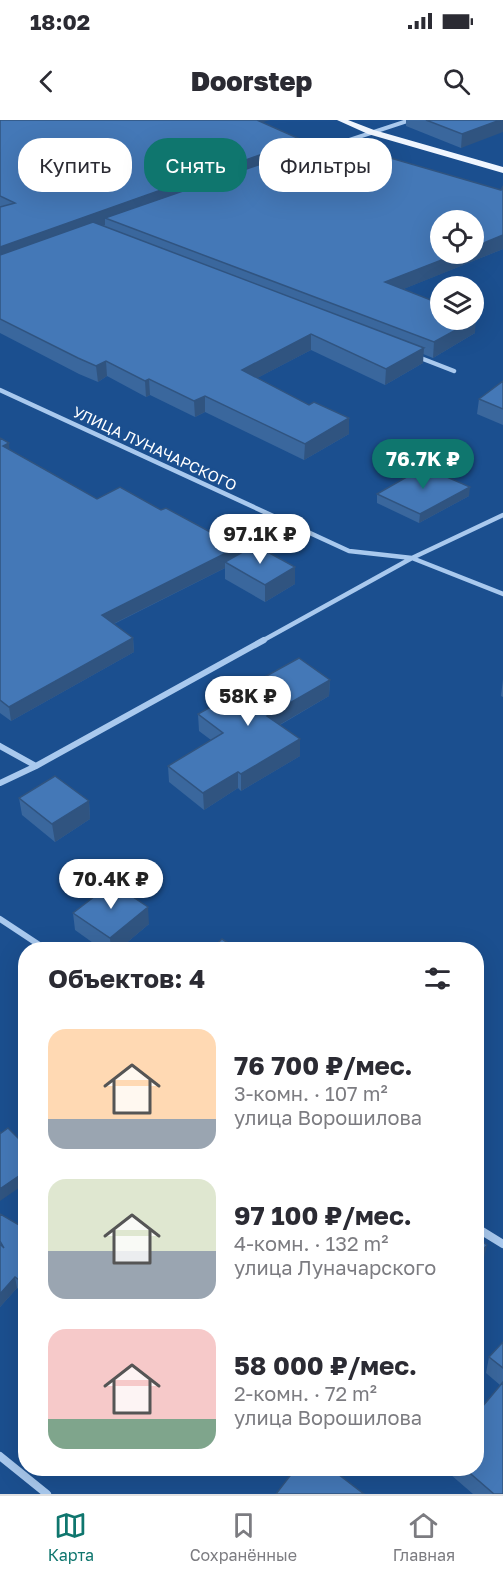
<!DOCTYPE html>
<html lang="ru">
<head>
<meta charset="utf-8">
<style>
	body { margin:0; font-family:"Golos Text",sans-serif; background:#f7f7f7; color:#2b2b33; height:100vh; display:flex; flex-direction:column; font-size:22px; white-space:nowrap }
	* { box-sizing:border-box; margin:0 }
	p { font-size:20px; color:#7c7c81 }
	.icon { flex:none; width:33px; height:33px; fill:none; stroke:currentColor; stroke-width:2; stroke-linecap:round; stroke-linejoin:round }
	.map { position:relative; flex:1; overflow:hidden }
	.sheet { position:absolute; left:18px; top:822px; width:466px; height:534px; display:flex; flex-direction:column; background:#fff; border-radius:24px; box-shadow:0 6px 24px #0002 }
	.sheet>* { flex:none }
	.banner { position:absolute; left:18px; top:18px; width:468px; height:54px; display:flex; gap:12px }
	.fabs { position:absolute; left:430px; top:90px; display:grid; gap:12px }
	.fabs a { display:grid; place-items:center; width:54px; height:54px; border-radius:50%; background:#fff; box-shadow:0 6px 24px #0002; font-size:30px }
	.price { position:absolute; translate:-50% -51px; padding:0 14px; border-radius:21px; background:#fff; color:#222; font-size:20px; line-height:39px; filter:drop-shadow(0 2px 3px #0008) }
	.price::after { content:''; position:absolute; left:50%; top:36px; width:18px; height:14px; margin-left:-9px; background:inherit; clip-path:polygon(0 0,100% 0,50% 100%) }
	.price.selected { background:#0f766e; color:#fff }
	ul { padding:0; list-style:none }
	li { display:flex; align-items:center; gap:18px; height:150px; padding:0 30px }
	li span { display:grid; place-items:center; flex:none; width:168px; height:120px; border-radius:18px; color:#555 }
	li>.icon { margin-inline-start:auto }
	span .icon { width:72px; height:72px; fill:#fffc; stroke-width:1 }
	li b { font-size:26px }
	h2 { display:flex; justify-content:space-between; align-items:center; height:72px; padding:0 30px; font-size:26px }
	.tag { padding:0 21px; border-radius:24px; background:#fff; box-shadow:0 6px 24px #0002; font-size:21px; line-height:54px }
	.tag.selected { background:#0f766e; color:#fff }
	.status { display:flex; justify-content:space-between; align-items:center; height:42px; padding:0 30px; background:#fff; direction:ltr }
	.status svg { height:16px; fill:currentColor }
	header { display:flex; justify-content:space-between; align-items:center; height:78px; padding:0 30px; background:#fff; font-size:27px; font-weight:800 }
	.menu { display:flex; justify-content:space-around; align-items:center; height:84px; border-top:2px solid #e1e1e2; background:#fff; font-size:16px; color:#7c7c81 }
	.menu a { display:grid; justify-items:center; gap:3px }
	.menu .selected { color:#0f766e }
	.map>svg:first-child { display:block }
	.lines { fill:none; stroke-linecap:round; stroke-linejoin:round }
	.street-far3 { stroke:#a9c9ee; stroke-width:4 }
	.street-far2 { stroke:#a9c9ee; stroke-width:4.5 }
	.street-far1 { stroke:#a9c9ee; stroke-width:6 }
	.street { stroke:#a9c9ee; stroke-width:8 }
	.primary { fill:#f0f6ff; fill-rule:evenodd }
	.wall { fill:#3a679d }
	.shaded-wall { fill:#305480 }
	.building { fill:#4478b7; stroke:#305480; stroke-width:1.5 }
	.labels { text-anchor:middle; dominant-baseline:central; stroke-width:4.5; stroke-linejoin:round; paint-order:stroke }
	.far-street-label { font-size:15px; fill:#fff; stroke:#1b4f8f }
</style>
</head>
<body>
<div class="status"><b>18:02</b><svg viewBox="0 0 49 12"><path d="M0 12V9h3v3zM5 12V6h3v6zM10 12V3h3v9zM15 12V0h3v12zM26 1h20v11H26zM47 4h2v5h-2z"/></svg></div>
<header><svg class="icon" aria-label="back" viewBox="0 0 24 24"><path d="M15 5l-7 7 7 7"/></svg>Doorstep<svg class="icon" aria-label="search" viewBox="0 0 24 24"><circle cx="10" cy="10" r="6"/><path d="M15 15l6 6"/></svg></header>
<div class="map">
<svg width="503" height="1374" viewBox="0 0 503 1374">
	<rect width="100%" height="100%" fill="#1b4f8f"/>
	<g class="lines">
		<path class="street-far3" d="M 316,31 L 410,0"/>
		<path class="street-far2" d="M 418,237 L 454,251
			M 0,270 L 349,431 L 412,438 L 503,474
			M 262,521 L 412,438 L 503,395"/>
		<path class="street-far1" d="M 0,626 L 36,646
			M 0,663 L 36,646 L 264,520
			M 0,799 L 47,830"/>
		<path class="street" d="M 477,1108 L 503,1124
			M 0,1336 L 47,1374"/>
		<path class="primary" d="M 337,0 L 348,0 L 374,10 L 503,47 L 503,53 L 368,14 Z"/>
	</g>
	<path class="wall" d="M 0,0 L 263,3 L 302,29 L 503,129 L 403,169 L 475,213 L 433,238 L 423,234 L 423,243 L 385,265 L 311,230 L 257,258 L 309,285 L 349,298 L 349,314 L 304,340 L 205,292 L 195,297 L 150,275 L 146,277 L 107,256 L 98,262 L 79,254 L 0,213 Z
		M 406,0 L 503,0 L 461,28 L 406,6 Z
		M 503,261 L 503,305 L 477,294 L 479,279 Z
		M 0,318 L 9,330 L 97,379 L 161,390 L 238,427 L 238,434 L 295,447 L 295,464 L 265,482 L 225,459 L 225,448 L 114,504 L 133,518 L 134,532 L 11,601 L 0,593 Z
		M 377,374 L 469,376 L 419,403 L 377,383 Z
		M 503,559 L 503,577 L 501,576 Z
		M 330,560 L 329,576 L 280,605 L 300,619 L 300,636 L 241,671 L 238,668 L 204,690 L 169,662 L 168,646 L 211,620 L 199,611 L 198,594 Z
		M 19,678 L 89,681 L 90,699 L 55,722 L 22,695 Z
		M 73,793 L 149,804 L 118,830 L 103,830 L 75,810 Z
		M 0,1094 L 26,1109 L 26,1174 L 17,1168 L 0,1187 Z
		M 503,1222 L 503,1374 L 473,1374 L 443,1348 L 477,1348 L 500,1265 L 486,1253 L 489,1237 Z"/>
	<path class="shaded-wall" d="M 245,0 L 270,0 L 245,8 Z
		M 500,0 L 503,0 L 503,12 L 461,28 L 462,14 Z
		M 302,20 L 302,34 L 105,98 L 105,105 L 0,143 L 0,127 Z
		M 503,115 L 503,129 L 384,177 L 385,162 L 457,134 L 474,134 L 474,127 Z
		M 476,198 L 475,213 L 433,238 L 434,222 Z
		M 311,214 L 311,230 L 242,266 L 242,250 Z
		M 424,228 L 423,243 L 385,265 L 386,249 Z
		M 106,241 L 107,256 L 98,262 L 96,246 Z
		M 149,259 L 150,275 L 146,277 L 145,261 Z
		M 205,276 L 205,292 L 195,297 L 194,281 Z
		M 349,298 L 349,314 L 304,340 L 305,324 Z
		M 9,323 L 10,337 L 3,326 Z
		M 470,367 L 469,376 L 419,403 L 420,394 Z
		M 238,427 L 238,441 L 225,442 L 225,448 L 103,509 L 102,495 Z
		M 295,447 L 295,464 L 265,482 L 265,465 Z
		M 133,518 L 134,532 L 11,601 L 9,587 Z
		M 330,560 L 329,576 L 267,612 L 267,596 Z
		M 300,619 L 300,636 L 241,671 L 241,654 Z
		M 238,652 L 238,668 L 204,690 L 203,673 Z
		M 89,681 L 90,699 L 55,722 L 52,704 Z
		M 148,787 L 149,804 L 118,830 L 111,830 L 110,818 Z
		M 26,1051 L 26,1063 L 0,1081 L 0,1069 Z
		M 487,1125 L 484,1138 L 477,1147 L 477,1137 Z
		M 15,1157 L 17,1168 L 0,1187 L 0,1174 Z"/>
	<path class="building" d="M 0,0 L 257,0 L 302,20 L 0,127 L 0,87 L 15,83 L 0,76 Z
		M 426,0 L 500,0 L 462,14 Z
		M 313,26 L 340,38 L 363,30 L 501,70 L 503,66 L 503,115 L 474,127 L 474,100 L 441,100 L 441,134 L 457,134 L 385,162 L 441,184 L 441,200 L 474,200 L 434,222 L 105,98 Z
		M 93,102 L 424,228 L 386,249 L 311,214 L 242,250 L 309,285 L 314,282 L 349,298 L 305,324 L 205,276 L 194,281 L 149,259 L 145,261 L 106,241 L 96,246 L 78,238 L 0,199 L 0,135 Z
		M 503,261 L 503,289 L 479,279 Z
		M 0,318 L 9,323 L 3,326 L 97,379 L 120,367 L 161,390 L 166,388 L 238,427 L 102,495 L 133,518 L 9,587 L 0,580 Z
		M 424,347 L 470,367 L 420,394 L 377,374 Z
		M 255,425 L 295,447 L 265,465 L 225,442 Z
		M 299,538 L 330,560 L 267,596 L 300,619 L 241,654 L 238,652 L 203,673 L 168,646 L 223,613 L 198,594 Z
		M 55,656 L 89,681 L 52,704 L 19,678 Z
		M 112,763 L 148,787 L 110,818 L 73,793 Z
		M 222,819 L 239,830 L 210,830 Z
		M 8,1008 L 26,1026 L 26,1051 L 0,1069 L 0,1012 L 1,1013 Z
		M 0,1094 L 26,1109 L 26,1165 L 15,1157 L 0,1174 L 0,1124 L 4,1128 L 0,1121 Z
		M 477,1118 L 487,1125 L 477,1137 Z
		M 503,1222 L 503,1248 L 489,1237 Z
		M 503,1262 L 503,1374 L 494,1374 L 464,1348 L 477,1348 L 477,1293 Z
		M 296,1348 L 330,1348 L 364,1374 L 276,1374 Z"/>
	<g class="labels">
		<g class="far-street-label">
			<text transform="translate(155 328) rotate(25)">УЛИЦА ЛУНАЧАРСКОГО</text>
		</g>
	</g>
</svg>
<div class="fabs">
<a><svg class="icon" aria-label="locate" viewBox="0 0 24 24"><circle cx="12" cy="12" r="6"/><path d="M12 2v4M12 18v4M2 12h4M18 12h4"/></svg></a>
<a><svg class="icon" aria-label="layers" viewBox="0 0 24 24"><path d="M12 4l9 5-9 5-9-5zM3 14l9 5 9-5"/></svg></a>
</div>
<b class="price selected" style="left:423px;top:370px">76.7K ₽</b>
<b class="price" style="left:260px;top:445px">97.1K ₽</b>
<b class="price" style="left:248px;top:607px">58K ₽</b>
<b class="price" style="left:111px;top:790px">70.4K ₽</b>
<div class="banner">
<a class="tag">Купить</a>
<a class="tag selected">Снять</a>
<a class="tag">Фильтры</a>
</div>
<section class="sheet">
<h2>Объектов: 4<svg class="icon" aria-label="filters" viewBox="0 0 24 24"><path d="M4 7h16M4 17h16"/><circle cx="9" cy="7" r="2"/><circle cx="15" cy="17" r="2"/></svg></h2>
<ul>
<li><span style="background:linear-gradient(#ffd9b3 75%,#9aa5b1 0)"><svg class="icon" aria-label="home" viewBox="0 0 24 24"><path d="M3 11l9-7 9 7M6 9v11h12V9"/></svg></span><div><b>76 700 ₽/мес.</b><p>3-комн. · 107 m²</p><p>улица Ворошилова</p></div></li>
<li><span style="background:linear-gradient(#dfe7d0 60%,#9aa5b1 0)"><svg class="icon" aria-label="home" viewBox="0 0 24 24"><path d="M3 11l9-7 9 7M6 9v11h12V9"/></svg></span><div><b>97 100 ₽/мес.</b><p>4-комн. · 132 m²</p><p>улица Луначарского</p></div></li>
<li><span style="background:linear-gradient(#f6c9c9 75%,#7fa58c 0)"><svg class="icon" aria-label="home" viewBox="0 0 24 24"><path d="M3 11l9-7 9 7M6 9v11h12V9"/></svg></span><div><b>58 000 ₽/мес.</b><p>2-комн. · 72 m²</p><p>улица Ворошилова</p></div></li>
</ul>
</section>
</div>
<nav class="menu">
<a class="selected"><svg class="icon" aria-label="map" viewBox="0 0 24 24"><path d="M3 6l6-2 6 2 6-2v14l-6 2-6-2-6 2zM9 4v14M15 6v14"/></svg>Карта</a>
<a><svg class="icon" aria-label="saved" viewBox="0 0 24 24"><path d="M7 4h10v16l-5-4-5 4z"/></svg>Сохранённые</a>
<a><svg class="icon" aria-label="home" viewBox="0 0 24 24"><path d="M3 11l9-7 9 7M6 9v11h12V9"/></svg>Главная</a>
</nav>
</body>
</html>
